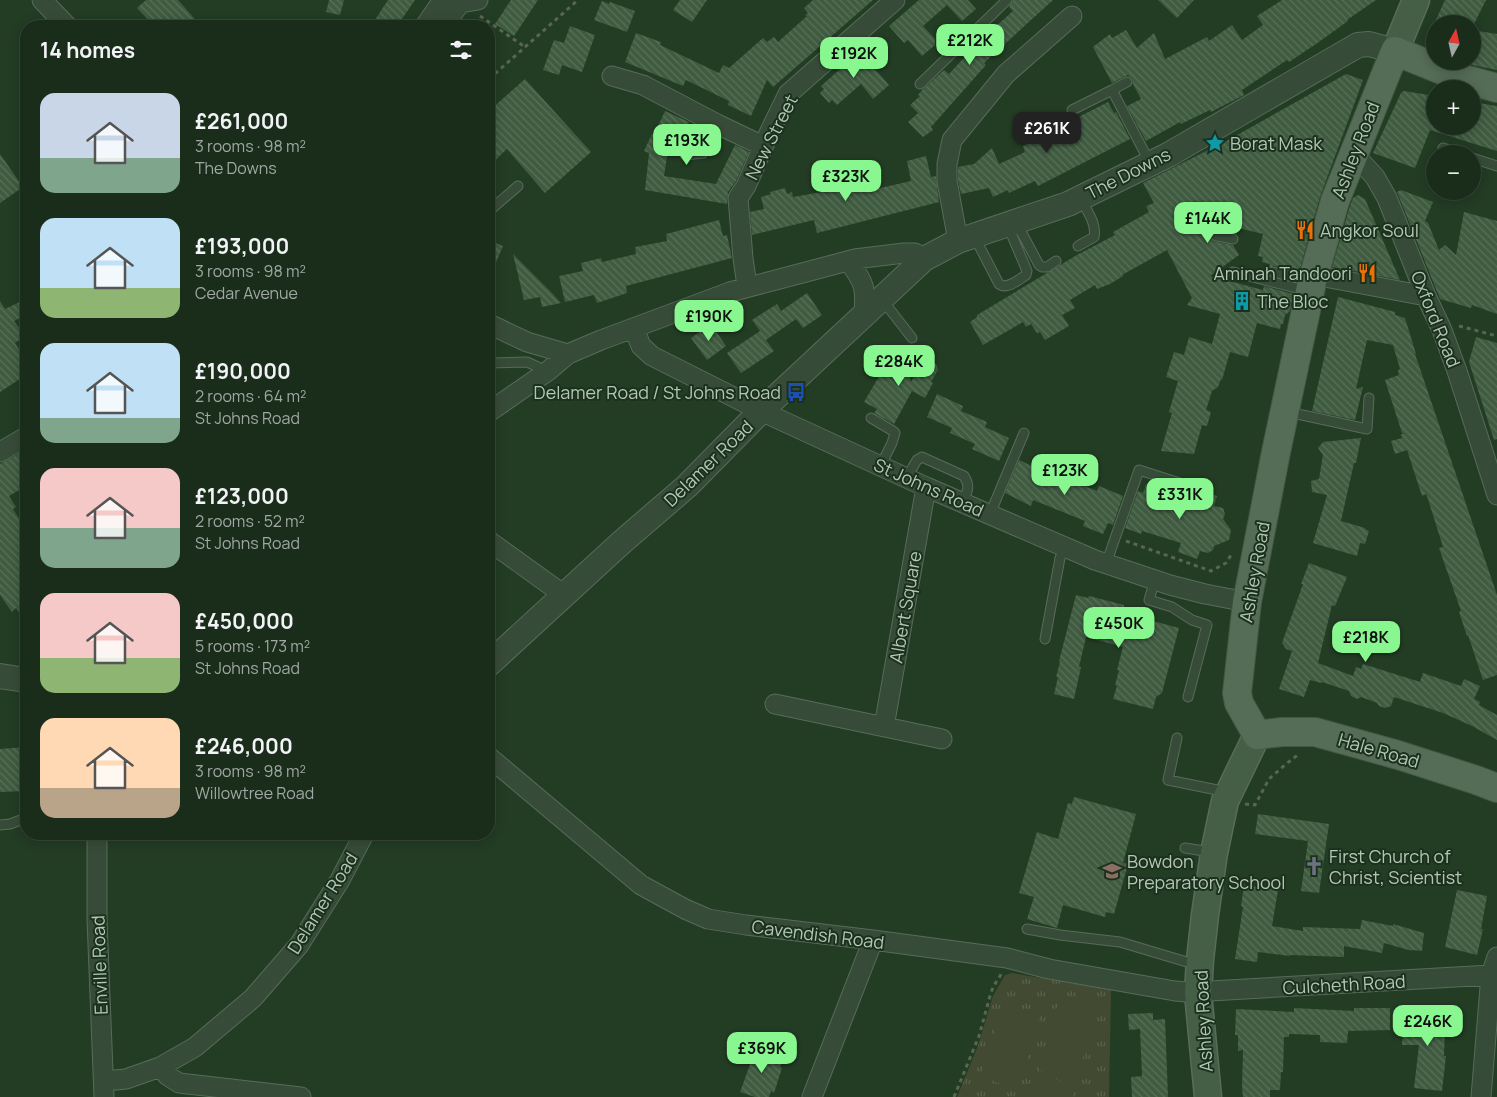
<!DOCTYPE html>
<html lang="en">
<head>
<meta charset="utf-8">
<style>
	body { margin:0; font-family:Manrope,sans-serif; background:#233524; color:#f1f3f6; height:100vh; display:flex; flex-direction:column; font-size:19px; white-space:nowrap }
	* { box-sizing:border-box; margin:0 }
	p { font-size:16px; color:#9fa8a3 }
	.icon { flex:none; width:28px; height:28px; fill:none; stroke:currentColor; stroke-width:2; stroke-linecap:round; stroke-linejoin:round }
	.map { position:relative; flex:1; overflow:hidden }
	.panel { position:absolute; left:20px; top:20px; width:475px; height:820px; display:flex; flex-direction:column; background:#1a2d1b; border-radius:20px; box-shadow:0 2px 12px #0003,0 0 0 1px #38493a }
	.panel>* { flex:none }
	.needle { width:32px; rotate:8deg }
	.controls { position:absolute; left:1426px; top:15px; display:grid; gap:10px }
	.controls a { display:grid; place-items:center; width:55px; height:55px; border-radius:50%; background:#1a2d1b; box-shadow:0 2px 12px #0003,0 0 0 1px #38493a; font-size:25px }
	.price { position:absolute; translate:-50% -42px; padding:0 11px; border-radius:10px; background:#88f790; color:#111; font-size:16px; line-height:32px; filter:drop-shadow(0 1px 2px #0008) }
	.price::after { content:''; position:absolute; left:50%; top:30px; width:15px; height:11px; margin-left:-8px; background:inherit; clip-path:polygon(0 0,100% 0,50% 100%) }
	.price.on { background:#222; color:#fff }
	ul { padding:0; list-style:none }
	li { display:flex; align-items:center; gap:15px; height:125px; padding:0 20px }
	li span { display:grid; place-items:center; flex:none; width:140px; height:100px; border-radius:15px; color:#555 }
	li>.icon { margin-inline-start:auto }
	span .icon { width:60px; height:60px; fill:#fffc; stroke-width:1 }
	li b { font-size:21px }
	h2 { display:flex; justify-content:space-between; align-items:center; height:60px; padding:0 20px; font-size:21px }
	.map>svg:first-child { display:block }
	.park { fill:url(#park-tufts) }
	.pitch { fill:#424b31 }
	.building { fill:url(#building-back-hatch) }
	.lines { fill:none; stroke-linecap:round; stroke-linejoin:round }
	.service-casing { stroke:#576c59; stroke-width:11 }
	.minor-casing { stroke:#576c59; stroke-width:21 }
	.tertiary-casing { stroke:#576c59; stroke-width:26 }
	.secondary-casing { stroke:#576c59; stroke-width:29 }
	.primary-casing { stroke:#435844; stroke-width:30 }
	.path { stroke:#596751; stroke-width:3; stroke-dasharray:4 4; stroke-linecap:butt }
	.service { stroke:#374c38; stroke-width:9 }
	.minor { stroke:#374c38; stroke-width:19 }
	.tertiary { stroke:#374c38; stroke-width:24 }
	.secondary { stroke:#455f47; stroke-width:26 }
	.primary { stroke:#556c56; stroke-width:28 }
	.labels { text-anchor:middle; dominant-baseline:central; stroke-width:4; stroke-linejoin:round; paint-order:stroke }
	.street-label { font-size:18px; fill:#b2c7b4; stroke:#1c311d }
	.poi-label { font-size:18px; fill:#b2c7b4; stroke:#1c311d; text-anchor:start }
</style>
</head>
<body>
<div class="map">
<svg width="1497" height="1097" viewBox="0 0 1497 1097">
	<defs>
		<pattern id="park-tufts" width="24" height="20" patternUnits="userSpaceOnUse" patternTransform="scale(1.25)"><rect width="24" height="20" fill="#424b31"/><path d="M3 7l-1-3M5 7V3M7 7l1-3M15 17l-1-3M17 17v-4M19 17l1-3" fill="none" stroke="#5b634c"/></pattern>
		<pattern id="building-back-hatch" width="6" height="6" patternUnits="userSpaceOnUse" patternTransform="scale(1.25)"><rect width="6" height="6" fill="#3f5b40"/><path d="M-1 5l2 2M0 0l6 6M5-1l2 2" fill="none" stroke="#587159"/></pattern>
	</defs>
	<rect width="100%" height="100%" fill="#233c24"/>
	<path class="park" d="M 1012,973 L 1111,990 L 1109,1097 L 957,1097 L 978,1046 L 993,996 L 1005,975 Z"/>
	<path class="pitch" d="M 1060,996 L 1097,1006 L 1077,1080 L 1039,1070 Z
		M 1003,1004 L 1040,1015 L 1018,1089 L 981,1077 Z
		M 1039,1075 L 1076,1085 L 1073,1097 L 1033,1097 Z"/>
	<path class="building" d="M 146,0 L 178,0 L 201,26 L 154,26 L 137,8 Z
		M 329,0 L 344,0 L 340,15 L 326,12 Z
		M 388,0 L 415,0 L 397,26 L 371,26 Z
		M 511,0 L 538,0 L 514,36 L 495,24 Z
		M 680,0 L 707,0 L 692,22 L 673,10 Z
		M 813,0 L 873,0 L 773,87 L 767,80 L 751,116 L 728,105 L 729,101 L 686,80 L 683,86 L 625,62 L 636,33 L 661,42 L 660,45 L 719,73 L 723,65 L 729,68 L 763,38 L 767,42 L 774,37 L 778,42 L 807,16 L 805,15 L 808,13 L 804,8 Z
		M 919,0 L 968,0 L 976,9 L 962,21 L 947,5 L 923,26 L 935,39 L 935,45 L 922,56 L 908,40 L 904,43 L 889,26 Z
		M 1013,0 L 1053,0 L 984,63 L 986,65 L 931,127 L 933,130 L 923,137 L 908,122 L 918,113 L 910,105 L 920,96 L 918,95 L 923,89 L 944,70 L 949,74 L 973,48 L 982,56 L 985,56 L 989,54 L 990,48 L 979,36 L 990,25 L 994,28 L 1013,11 L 1009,7 Z
		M 1158,0 L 1194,0 L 1177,18 Z
		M 1282,0 L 1376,0 L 1347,20 L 1348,21 L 1316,44 L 1289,62 L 1287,60 L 1242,90 L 1244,95 L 1211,112 L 1210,110 L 1181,124 L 1180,122 L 1146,141 L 1127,106 L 1141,99 L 1133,84 L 1132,79 L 1128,75 L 1112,83 L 1093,47 L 1110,34 L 1112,38 L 1126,30 L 1137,48 L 1154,33 L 1165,59 L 1207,37 L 1209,41 L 1232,25 L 1242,40 L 1263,25 L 1257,16 Z
		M 1445,0 L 1486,0 L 1474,24 L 1434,24 Z
		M 602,1 L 609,4 L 610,2 L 635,11 L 627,32 L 594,20 Z
		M 570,26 L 595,35 L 582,72 L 562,65 L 559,75 L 543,70 L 554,40 L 564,43 Z
		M 1472,30 L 1497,34 L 1497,70 L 1472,65 Z
		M 863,49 L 878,66 L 875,69 L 889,85 L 873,99 L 861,84 L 837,105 L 832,100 L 829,103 L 820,93 L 824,89 L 821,86 Z
		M 1346,74 L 1363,80 L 1320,197 L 1299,272 L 1274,266 L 1269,268 L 1270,264 L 1262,262 L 1263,257 L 1258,256 L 1263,234 L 1218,223 L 1224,231 L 1219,230 L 1215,227 L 1201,202 L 1195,201 L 1192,204 L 1191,210 L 1205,235 L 1216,242 L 1233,245 L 1239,255 L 1210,276 L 1263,290 L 1264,286 L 1293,294 L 1290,311 L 1285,315 L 1283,324 L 1281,324 L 1280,329 L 1257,323 L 1248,357 L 1230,352 L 1222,380 L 1221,379 L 1218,387 L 1212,391 L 1206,410 L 1211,412 L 1207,426 L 1202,425 L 1194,454 L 1161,451 L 1172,413 L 1169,412 L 1178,381 L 1166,377 L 1174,352 L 1184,355 L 1189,337 L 1212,344 L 1220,314 L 1187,305 L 1192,298 L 1167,250 L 1122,275 L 1123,276 L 1110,284 L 1097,289 L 1095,285 L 1070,300 L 1075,308 L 1062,315 L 1069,326 L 1045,340 L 1040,332 L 1037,333 L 1031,324 L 1026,327 L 1023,322 L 983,345 L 970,322 L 977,317 L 977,315 L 1077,255 L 1115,235 L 1113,232 L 1149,212 L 1146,206 L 1154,203 L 1143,183 L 1230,139 Z
		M 525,79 L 591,152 L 545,193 L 507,149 L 489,166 L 489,111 Z
		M 1404,91 L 1435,96 L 1435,126 L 1472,126 L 1472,102 L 1497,106 L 1497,151 L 1430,130 L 1415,168 L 1373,153 L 1401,93 Z
		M 1108,102 L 1114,113 L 1116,112 L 1130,139 L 1038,186 L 1035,181 L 1009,193 L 1008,190 L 993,197 L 989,188 L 961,194 L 958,180 L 958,167 L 974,164 L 992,148 L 999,164 L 1025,152 L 1023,146 L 1060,128 L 1059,127 Z
		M 665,111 L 689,122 L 677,146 L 669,143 L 664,176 L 716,184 L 735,145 L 749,152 L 736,181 L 728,192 L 727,204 L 645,190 L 649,153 L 644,151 L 652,134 L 654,135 Z
		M 0,154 L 23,187 L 0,203 Z
		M 926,156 L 931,177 L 936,176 L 939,202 L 817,233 L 814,220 L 752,235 L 750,212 L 764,209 L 761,197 L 771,194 L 770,192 L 785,188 L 787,194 L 792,192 L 793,197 L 828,191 L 829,175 L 847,176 L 846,193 L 875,185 L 876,189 L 911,181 L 907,161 Z
		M 1401,190 L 1433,202 L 1425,221 L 1428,223 L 1439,250 L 1445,245 L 1456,255 L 1464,212 L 1497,221 L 1497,314 L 1472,305 L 1471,308 L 1440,299 L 1397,192 Z
		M 1358,195 L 1365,199 L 1400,280 L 1332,267 L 1350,206 L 1353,198 Z
		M 719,220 L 723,236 L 727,235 L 732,258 L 626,286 L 627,293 L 597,303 L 594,295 L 565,302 L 559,276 L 583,271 L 581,263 L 601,258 L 602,262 L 636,254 L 635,247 L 667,241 L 666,234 Z
		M 489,240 L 503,246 L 489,279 Z
		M 513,254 L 551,292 L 561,303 L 542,307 L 540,297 L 524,300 Z
		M 807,293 L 822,315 L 803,328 L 796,319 L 766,340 L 774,351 L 741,373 L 727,353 L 760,331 L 752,320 L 777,304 L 781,311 Z
		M 1338,297 L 1395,312 L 1395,315 L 1405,318 L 1416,354 L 1415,354 L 1497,595 L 1497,675 L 1483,680 L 1468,635 L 1467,636 L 1459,612 L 1461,611 L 1439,548 L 1443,547 L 1428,499 L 1426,494 L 1422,496 L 1407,450 L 1395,454 L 1391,441 L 1402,438 L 1401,434 L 1405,434 L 1402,433 L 1385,380 L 1399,375 L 1398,370 L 1400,369 L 1393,345 L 1367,340 L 1356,389 L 1363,387 L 1355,420 L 1312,411 Z
		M 26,299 L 26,315 L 14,321 L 25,336 L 15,343 L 26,360 L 26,375 L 0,392 L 0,301 L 5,309 Z
		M 711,324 L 726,346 L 707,360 L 691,338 Z
		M 1476,337 L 1497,343 L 1497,439 L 1494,440 L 1469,362 Z
		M 898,354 L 904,357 L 911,382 L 923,361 L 930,361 L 936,364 L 938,370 L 931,382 L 933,383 L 925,398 L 912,391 L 894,424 L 874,413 L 877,409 L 864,402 L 891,356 Z
		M 937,394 L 963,406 L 961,411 L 987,422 L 985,427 L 1009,438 L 999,461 L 972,449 L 975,444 L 950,433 L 952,428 L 927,417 Z
		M 1361,438 L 1356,463 L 1354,463 L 1341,521 L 1365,528 L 1365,529 L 1369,531 L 1365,544 L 1360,543 L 1357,556 L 1313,543 L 1327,495 L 1312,492 L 1311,481 L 1319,479 L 1323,455 L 1318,448 L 1323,442 Z
		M 26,450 L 26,486 L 9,496 L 16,507 L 13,509 L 26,530 L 26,622 L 16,608 L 12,612 L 0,595 L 0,464 Z
		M 1019,460 L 1036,468 L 1037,466 L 1097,491 L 1099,486 L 1123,496 L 1113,525 L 1108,523 L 1103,534 L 1083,526 L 1085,521 L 1033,500 L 1031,506 L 1005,493 Z
		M 1146,484 L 1196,500 L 1199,491 L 1217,496 L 1214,506 L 1223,508 L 1225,514 L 1223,519 L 1231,530 L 1229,540 L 1214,546 L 1213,550 L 1208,553 L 1200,551 L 1197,559 L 1178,552 L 1181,543 L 1142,531 L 1141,534 L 1125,528 L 1138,491 L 1143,493 Z
		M 1309,563 L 1347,577 L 1335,606 L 1332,605 L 1318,663 L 1353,676 L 1356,667 L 1361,669 L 1363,664 L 1420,682 L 1423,673 L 1461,686 L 1464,679 L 1480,686 L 1474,699 L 1480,702 L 1479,705 L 1497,715 L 1497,740 L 1472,726 L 1443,713 L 1394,697 L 1391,706 L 1385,708 L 1379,706 L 1377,703 L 1361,697 L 1357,699 L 1351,696 L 1349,691 L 1322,682 L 1321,683 L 1310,680 L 1304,697 L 1279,689 L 1292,651 L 1286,649 L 1282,643 L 1303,584 L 1301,584 Z
		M 1076,595 L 1088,598 L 1089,596 L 1124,605 L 1124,608 L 1154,615 L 1153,621 L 1179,628 L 1162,693 L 1156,697 L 1153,709 L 1113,699 L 1117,686 L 1115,685 L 1119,670 L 1117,670 L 1123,647 L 1086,637 L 1079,667 L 1081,667 L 1074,699 L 1054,694 L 1058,677 L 1056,677 L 1060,662 L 1059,661 Z
		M 26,747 L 26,791 L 0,792 L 0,749 Z
		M 1074,797 L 1136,814 L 1123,863 L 1128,864 L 1114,914 L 1106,912 L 1105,917 L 1063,905 L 1057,928 L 1027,919 L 1034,897 L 1019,893 L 1037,832 L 1058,839 L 1068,803 L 1072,804 Z
		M 1258,814 L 1329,824 L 1319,893 L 1301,891 L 1308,841 L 1255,834 Z
		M 1244,885 L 1278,890 L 1272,926 L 1303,931 L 1303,927 L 1360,929 L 1362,920 L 1393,926 L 1393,924 L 1424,933 L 1422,951 L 1412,950 L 1412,951 L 1384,943 L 1382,953 L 1344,946 L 1344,957 L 1290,955 L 1290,956 L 1258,952 L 1257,962 L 1235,959 L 1243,907 L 1241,906 Z
		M 1457,890 L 1487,896 L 1481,929 L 1483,929 L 1477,955 L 1445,947 Z
		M 1294,1008 L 1354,1011 L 1354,1008 L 1390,1008 L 1390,1030 L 1348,1031 L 1347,1043 L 1320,1042 L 1320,1035 L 1289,1034 L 1289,1037 L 1284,1037 L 1283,1072 L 1281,1072 L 1280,1090 L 1270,1090 L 1270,1097 L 1243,1097 L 1242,1088 L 1243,1050 L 1238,1051 L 1238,1035 L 1235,1035 L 1236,1009 L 1294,1012 Z
		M 1417,1012 L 1449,1012 L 1449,1028 L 1445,1028 L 1444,1056 L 1446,1056 L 1442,1091 L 1414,1088 L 1419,1045 L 1402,1045 L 1403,1019 L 1417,1018 Z
		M 1153,1013 L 1153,1020 L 1165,1019 L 1168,1097 L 1132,1097 L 1131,1077 L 1142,1076 L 1140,1029 L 1129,1030 L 1128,1014 Z
		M 756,1048 L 783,1057 L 780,1067 L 782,1068 L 774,1093 L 771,1091 L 769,1097 L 755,1097 L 740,1092 Z"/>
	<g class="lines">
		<g class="service-casing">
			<path id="service" d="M 970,35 L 984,50
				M 920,84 L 1007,0
				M 1112,90 L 1127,82
				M 1072,110 L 1112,90 L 1150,163
				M 1443,148 L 1459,154
				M 685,155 L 703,153 L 717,124
				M 1472,158 L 1497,166
				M 1197,207 L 1210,232 L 1217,236 L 1233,239
				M 489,211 L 518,186
				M 1016,222 L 1039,265 L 1042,267 L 1047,267 L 1056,261
				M 974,236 L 999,284 C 1007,290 1018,280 1026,275 L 1027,271 L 1008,226
				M 1078,246 L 1094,237 C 1097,223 1086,210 1081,198
				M 1233,272 L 1308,291
				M 1273,272 L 1310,281
				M 881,298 L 912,338
				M 489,363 L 527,362 L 547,371
				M 1288,412 L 1367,429 L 1369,398
				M 871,418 L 893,431 L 895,433 L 892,443 L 881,465
				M 907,477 L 917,460 L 922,457 L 964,476 C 971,487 967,491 963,502
				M 990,514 L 1024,433
				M 1106,564 L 1139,470 L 1189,486
				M 1155,580 L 1149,600 L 1172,607 L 1192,620 L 1207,625 L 1188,697
				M 1045,639 L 1060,558 L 1065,547
				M 1177,738 L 1168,780 L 1227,792
				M 0,825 L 10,824 L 26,818
				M 1185,848 L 1211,852
				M 1027,929 L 1060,935 L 1120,942 L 1197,965"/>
		</g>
		<g class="minor-casing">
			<path id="minor" d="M 42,0 L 67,26
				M 425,26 L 443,0
				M 445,26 L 455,10 L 461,3 L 478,0
				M 612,76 L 643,85 L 717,124 L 763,146
				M 1354,154 L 1375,177 L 1387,198 L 1426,296 L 1442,330 L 1457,371 L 1497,495
				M 958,241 L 947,181 L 947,164 L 952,140 L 1006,74 L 1072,16
				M 848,261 C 865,282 866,289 864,315
				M 1314,275 L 1426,296
				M 747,286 L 743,258 L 738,198 L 746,186 L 770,131 L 788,94 L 895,0
				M 489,324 L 527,342 L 568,354
				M 634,328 L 641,346 L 652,356 L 761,411 L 926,487 L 1095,560 L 1170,585 L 1205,594 L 1247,602
				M 489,412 L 548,371 L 568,354 L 601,340 L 730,292 L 855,259 L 904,253 L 915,253 L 924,259
				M 0,452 L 26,437
				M 489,541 L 564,595
				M 775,704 L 942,739
				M 884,727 L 926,487
				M 489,757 L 641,885 L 685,909 L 708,919 L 746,925 L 873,940 L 1007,958 L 1049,969 L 1175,991 L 1198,993 L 1210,991 L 1491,975
				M 97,834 L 97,919 L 104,1097
				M 160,1067 L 168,1076 L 179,1083 L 301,1097
				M 105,1081 L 126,1079 L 160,1067 L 195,1047 L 253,998 L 299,945 L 340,880 L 364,834
				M 812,1097 L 873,940
				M 1481,1097 L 1491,975 L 1497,957"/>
		</g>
		<g class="tertiary-casing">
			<path id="tertiary" d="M 489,664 L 622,542 L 687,486 L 761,411 L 924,259 L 958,241 L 1068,204 L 1168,155 L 1358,45 L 1369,44 L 1395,51
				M 0,676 L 26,680"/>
		</g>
		<g class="secondary-casing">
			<path id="secondary" d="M 1395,51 L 1416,0
				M 1208,1097 L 1198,993 L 1200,960 L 1205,915 L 1214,853 L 1225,801 L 1257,735"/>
		</g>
		<g class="primary-casing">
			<path id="primary" d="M 1497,88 L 1464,79 L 1395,51 L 1335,201 L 1312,282 L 1276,452 L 1247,602 L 1237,693 L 1239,703 L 1257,735 L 1282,732 L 1315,732 L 1398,755 L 1476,780 L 1497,788"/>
		</g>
		<path class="path" d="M 480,16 L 525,47
			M 489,79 L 578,0
			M 1459,326 L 1497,336
			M 1126,541 L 1211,571 L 1226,563 L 1231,555
			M 1245,804 L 1255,805 L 1269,779 L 1286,764 L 1299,754
			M 954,1097 L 979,1036 L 990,996 L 993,987 L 1002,973"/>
		<use href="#service" class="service"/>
		<use href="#minor" class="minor"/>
		<use href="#tertiary" class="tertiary"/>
		<use href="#secondary" class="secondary"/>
		<use href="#primary" class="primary"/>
	</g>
	<defs>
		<g id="sight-bare" transform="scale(1.5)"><path d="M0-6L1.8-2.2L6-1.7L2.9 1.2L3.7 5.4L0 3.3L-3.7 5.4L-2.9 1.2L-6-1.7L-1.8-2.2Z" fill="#0f9aa8" stroke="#1c311d" stroke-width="2.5" paint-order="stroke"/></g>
		<g id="restaurant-bare" transform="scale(1.5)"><path d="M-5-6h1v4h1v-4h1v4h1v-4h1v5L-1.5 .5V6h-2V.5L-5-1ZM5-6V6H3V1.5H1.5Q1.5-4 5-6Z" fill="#e8710a" stroke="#1c311d" stroke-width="2.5" paint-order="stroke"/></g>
		<g id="building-bare" transform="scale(1.5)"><path d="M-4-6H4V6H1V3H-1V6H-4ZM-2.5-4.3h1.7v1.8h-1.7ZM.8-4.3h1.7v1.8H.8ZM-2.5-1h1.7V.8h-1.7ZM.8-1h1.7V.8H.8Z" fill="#0f9aa8" stroke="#1c311d" stroke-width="2.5" paint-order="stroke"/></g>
		<g id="bus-bare" transform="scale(1.5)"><path d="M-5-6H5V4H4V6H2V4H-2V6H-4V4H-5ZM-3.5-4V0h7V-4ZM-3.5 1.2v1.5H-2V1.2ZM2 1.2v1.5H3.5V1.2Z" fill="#1a4fb4" stroke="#1c311d" stroke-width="2.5" paint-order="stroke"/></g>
		<g id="church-bare" transform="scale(1.5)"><path d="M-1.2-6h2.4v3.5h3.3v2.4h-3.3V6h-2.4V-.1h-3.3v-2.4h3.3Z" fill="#6b7280" stroke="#1c311d" stroke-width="2.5" paint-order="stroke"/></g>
		<g id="school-bare" transform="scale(1.5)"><path d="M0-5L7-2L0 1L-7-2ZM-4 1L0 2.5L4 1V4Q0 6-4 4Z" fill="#8d6e63" stroke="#1c311d" stroke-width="2.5" paint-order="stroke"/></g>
	</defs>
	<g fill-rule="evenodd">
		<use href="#sight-bare" x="1215" y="143"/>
		<use href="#restaurant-bare" x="1305" y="230"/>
		<use href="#restaurant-bare" x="1367" y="273"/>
		<use href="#building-bare" x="1242" y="301"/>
		<use href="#bus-bare" x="796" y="392"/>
		<use href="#church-bare" x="1314" y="866"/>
		<use href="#school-bare" x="1112" y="871"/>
	</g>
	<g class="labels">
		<g class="street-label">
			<text transform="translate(771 137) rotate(-63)">New Street</text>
			<text transform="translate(1355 150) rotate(-69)">Ashley Road</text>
			<text transform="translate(1128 173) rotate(-27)">The Downs</text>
			<text transform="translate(1436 319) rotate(68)">Oxford Road</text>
			<text transform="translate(708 463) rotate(-44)">Delamer Road</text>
			<text transform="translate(929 487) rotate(24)">St Johns Road</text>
			<text transform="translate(1254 572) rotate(-80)">Ashley Road</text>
			<text transform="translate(905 607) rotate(-80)">Albert Square</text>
			<text transform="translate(1379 750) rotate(16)">Hale Road</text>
			<text transform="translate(322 903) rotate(-58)">Delamer Road</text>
			<text transform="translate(818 934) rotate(7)">Cavendish Road</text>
			<text transform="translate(99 965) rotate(-92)">Enville Road</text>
			<text transform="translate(1344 984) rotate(-3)">Culcheth Road</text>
			<text transform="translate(1203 1021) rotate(-93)">Ashley Road</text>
		</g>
		<g class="poi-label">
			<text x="1230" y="143">Borat Mask</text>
			<text x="1320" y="230">Angkor Soul</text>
			<text x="1352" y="273" text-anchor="end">Aminah Tandoori</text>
			<text x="1257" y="301">The Bloc</text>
			<text x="781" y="392" text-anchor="end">Delamer Road / St Johns Road</text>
			<text x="1329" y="856">First Church of<tspan x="1329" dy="21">Christ, Scientist</tspan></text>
			<text x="1127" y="861">Bowdon<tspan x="1127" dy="21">Preparatory School</tspan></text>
		</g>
	</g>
</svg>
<div class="controls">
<a><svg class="needle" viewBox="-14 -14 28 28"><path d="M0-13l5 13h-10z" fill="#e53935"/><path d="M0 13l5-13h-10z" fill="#9fa8a3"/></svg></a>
<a>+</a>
<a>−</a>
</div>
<b class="price" style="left:970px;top:66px">£212K</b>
<b class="price" style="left:854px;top:79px">£192K</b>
<b class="price on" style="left:1047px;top:154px">£261K</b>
<b class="price" style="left:687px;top:166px">£193K</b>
<b class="price" style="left:846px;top:202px">£323K</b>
<b class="price" style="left:1208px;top:244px">£144K</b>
<b class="price" style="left:709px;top:342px">£190K</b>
<b class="price" style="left:899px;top:387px">£284K</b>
<b class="price" style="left:1065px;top:496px">£123K</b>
<b class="price" style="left:1180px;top:520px">£331K</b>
<b class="price" style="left:1119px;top:649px">£450K</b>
<b class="price" style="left:1366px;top:663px">£218K</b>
<b class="price" style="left:1428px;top:1047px">£246K</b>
<b class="price" style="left:762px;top:1074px">£369K</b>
<section class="panel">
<h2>14 homes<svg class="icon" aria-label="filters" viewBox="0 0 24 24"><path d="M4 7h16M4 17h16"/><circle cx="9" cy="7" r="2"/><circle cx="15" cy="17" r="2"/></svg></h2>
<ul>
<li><span style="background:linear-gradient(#c9d6e8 65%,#7fa58c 0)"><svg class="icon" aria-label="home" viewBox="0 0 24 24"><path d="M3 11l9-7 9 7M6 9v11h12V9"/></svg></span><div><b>£261,000</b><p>3 rooms · 98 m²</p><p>The Downs</p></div></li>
<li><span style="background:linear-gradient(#bfe0f5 70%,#8fb573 0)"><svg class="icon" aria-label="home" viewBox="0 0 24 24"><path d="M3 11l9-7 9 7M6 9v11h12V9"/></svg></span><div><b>£193,000</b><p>3 rooms · 98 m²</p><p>Cedar Avenue</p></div></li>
<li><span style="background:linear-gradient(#bfe0f5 75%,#7fa58c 0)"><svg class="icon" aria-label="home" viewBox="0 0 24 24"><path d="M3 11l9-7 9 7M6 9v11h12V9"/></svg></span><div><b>£190,000</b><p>2 rooms · 64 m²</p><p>St Johns Road</p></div></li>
<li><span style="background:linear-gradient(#f6c9c9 60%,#7fa58c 0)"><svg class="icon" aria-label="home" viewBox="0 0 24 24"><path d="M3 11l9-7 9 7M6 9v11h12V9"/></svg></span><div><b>£123,000</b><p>2 rooms · 52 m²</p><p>St Johns Road</p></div></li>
<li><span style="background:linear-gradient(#f6c9c9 65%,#8fb573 0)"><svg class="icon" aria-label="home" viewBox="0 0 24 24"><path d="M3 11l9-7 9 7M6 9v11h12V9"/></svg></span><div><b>£450,000</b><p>5 rooms · 173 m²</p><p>St Johns Road</p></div></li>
<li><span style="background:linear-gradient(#ffd9b3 70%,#b9a48a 0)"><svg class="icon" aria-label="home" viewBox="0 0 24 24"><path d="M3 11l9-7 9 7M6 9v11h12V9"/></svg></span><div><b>£246,000</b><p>3 rooms · 98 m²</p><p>Willowtree Road</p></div></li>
</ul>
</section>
</div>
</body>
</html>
